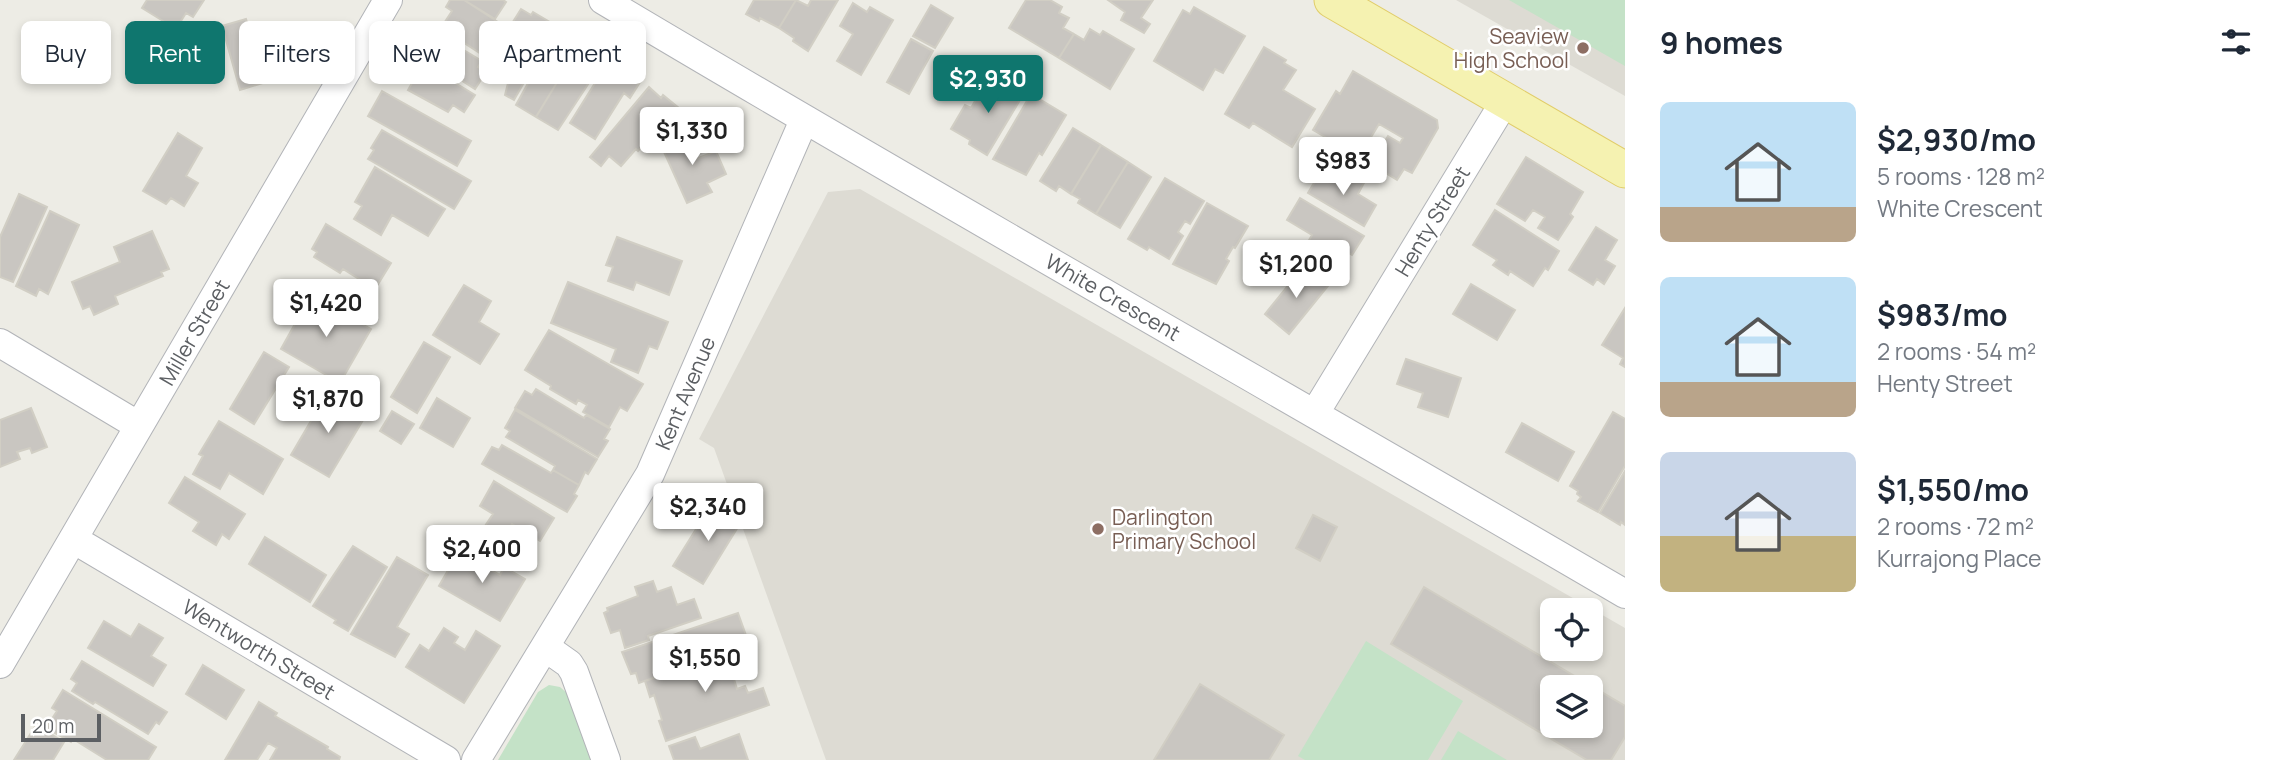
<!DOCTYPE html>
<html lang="en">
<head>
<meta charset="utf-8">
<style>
	body { margin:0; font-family:Manrope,sans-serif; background:#f6f6f7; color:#1f2937; height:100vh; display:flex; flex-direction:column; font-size:26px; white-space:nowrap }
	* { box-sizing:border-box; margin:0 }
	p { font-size:23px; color:#747a83 }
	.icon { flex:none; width:38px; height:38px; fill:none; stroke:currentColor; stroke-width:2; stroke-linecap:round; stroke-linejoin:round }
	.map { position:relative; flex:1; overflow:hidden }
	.side { display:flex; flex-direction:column; background:#fff; width:665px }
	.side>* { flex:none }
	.guide { position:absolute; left:21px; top:21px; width:665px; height:63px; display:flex; gap:14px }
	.tools { position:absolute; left:1540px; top:598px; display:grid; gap:14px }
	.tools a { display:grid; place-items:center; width:63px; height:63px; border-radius:10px; background:#fff; box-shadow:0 4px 10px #0003; font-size:35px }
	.scale { position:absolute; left:21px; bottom:18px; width:80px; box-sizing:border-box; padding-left:7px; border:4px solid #5c5f63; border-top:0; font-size:19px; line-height:24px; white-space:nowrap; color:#5c5f63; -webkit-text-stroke:5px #fff; paint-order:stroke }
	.price { position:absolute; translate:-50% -60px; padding:0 16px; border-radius:7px; background:#fff; color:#222; font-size:23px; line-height:46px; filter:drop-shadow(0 2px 4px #0008) }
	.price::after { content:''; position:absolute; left:50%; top:42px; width:21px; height:16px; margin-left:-10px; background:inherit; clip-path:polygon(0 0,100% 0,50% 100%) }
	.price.current { background:#0f766e; color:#fff }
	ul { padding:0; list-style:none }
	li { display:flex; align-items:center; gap:21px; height:175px; padding:0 35px }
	li span { display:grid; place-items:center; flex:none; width:196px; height:140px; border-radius:10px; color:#555 }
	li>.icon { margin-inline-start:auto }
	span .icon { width:84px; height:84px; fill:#fffc; stroke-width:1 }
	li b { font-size:30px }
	h2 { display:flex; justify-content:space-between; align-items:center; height:84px; padding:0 35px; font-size:30px }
	.pill { padding:0 24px; border-radius:10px; background:#fff; box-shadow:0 4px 10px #0003; font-size:24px; line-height:63px }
	.pill.current { background:#0f766e; color:#fff }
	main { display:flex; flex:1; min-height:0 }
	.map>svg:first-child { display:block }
	.education { fill:#dddbd3; fill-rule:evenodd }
	.green { fill:#c4e2c7 }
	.building { fill:#c9c6c1; stroke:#d1cec4; stroke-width:2; fill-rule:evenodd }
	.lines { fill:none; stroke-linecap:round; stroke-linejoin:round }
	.minor-casing { stroke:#b2b4b8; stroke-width:30 }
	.major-casing { stroke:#e1cd6a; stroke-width:37 }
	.minor { stroke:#fff; stroke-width:28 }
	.major { stroke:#f5f2b1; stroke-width:35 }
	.education-dot { fill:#8d6e63; stroke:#fff; stroke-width:2.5 }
	.labels { text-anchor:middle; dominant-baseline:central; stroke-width:5; stroke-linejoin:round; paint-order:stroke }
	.education-label { font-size:21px; fill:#785e54; stroke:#fff; text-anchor:end }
	.street-label { font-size:21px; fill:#5c5f63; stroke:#fff }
</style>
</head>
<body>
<main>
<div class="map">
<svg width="1625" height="760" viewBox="0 0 1625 760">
	<rect width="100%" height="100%" fill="#edece5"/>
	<path class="education" d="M 1456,0 L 1625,0 L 1625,96 Z
		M 860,189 L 1625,628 L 1625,760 L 826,760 L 714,448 L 699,439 L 828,192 ZM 1552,611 L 1591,611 L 1591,649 L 1552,649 ZM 1552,688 L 1591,688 L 1591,726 L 1552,726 Z"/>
	<path class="green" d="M 1509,0 L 1625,0 L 1625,66 Z
		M 1366,641 L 1463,701 L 1428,760 L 1305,760 L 1298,756 Z
		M 549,685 L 560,687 L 568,694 L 591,760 L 498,760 L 538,692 Z
		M 1458,731 L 1507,760 L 1441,760 Z"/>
	<path class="building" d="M 147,0 L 204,0 L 193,17 L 186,13 L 176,29 L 142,8 Z
		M 450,0 L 464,0 L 501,24 L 493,37 L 497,40 L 486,57 L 441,28 L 452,11 L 446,7 Z
		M 464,0 L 503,0 L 506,2 L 495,19 Z
		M 754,0 L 796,0 L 779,28 L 760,18 L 759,21 L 746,14 Z
		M 796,0 L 808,6 L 811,0 L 838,0 L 808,51 L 793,41 L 794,38 L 779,28 Z
		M 1026,0 L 1050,0 L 1062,7 L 1059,13 L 1069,18 L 1063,28 L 1074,34 L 1059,58 L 1009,28 Z
		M 1108,0 L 1153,0 L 1141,18 L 1150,24 L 1144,33 L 1121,20 L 1125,12 Z
		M 853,3 L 867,12 L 870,7 L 893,20 L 861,75 L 837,61 L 853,34 L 840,26 Z
		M 931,5 L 953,18 L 935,48 L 913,36 Z
		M 1194,7 L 1245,36 L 1223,73 L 1215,69 L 1203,90 L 1154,61 L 1183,10 L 1190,14 Z
		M 521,9 L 531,15 L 533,12 L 555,25 L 524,77 L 526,79 L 514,100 L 505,95 L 521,31 L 511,25 Z
		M 246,19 L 254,45 L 278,38 L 285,63 L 265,69 L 269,81 L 240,90 L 222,26 Z
		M 570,29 L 584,38 L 536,117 L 516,105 L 552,40 L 560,45 Z
		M 1090,29 L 1100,35 L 1103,31 L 1134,49 L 1110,89 L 1059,58 L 1074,34 L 1084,40 Z
		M 437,34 L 482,61 L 478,67 L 486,72 L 475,89 L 419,53 L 428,39 L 432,42 Z
		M 584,38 L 599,47 L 589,63 L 598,69 L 558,130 L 536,117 Z
		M 911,39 L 933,51 L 909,94 L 887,82 Z
		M 1264,47 L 1286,60 L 1284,63 L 1296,70 L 1283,90 L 1315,109 L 1292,147 L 1253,123 L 1249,128 L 1225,114 Z
		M 612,56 L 644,76 L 630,98 L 624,93 L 595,139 L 570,123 Z
		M 418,60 L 475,95 L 464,112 L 453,105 L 448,112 L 408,90 L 416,76 L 410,72 Z
		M 1353,71 L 1437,120 L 1438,128 L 1412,173 L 1404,169 L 1397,180 L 1371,164 L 1388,136 L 1400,143 L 1403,138 L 1379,124 L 1359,157 L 1313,130 L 1336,91 L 1340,94 Z
		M 990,75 L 1023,95 L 987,155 L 969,144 L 970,140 L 951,129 L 965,105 L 971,108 Z
		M 649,87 L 661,98 L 663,95 L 680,109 L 663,129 L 659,126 L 638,151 L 636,149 L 621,166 L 609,156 L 601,166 L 590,157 Z
		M 382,91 L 471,141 L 457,166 L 368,116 Z
		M 1031,94 L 1066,115 L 1042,155 L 1039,153 L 1026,175 L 993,159 Z
		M 1073,128 L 1101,145 L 1071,194 L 1059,186 L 1056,191 L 1040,181 Z
		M 382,130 L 471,181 L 454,209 L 368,159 L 374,150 L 371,148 Z
		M 684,132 L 696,159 L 716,151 L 726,174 L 707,183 L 712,192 L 687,203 L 660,143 Z
		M 178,133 L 202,148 L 186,176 L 198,183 L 184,206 L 171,198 L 166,204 L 143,191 Z
		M 1101,145 L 1128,162 L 1096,214 L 1078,203 L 1080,199 L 1071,194 Z
		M 1526,157 L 1583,192 L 1570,214 L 1573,217 L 1558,240 L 1538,228 L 1545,217 L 1533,210 L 1525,221 L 1497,204 Z
		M 1128,162 L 1151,177 L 1120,228 L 1096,214 Z
		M 375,167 L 445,209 L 428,236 L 392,215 L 381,235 L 354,219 L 362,206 L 355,202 Z
		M 1321,171 L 1345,185 L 1352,174 L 1365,181 L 1358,194 L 1376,205 L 1364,226 L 1308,193 Z
		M 1165,178 L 1204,201 L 1190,224 L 1185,221 L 1178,232 L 1183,236 L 1169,259 L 1149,247 L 1147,250 L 1128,239 Z
		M 19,194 L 47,207 L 13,282 L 0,277 L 0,237 Z
		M 1300,198 L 1364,236 L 1352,255 L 1329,241 L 1319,258 L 1304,249 L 1312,235 L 1287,220 Z
		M 1207,203 L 1248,226 L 1235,248 L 1233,247 L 1226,259 L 1229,261 L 1216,284 L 1173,264 Z
		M 1495,210 L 1559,251 L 1548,270 L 1545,268 L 1533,286 L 1510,271 L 1508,275 L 1493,265 L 1497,260 L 1473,245 Z
		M 50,211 L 79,225 L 48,294 L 39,289 L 36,296 L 16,286 Z
		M 326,224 L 391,263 L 375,289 L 343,269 L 340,273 L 314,257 L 317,252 L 312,249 Z
		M 1596,227 L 1617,240 L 1605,260 L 1615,266 L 1604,284 L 1597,279 L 1593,285 L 1569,270 Z
		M 152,231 L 169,269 L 161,272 L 163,276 L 115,296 L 118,304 L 94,315 L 90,306 L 83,309 L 72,282 L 120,262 L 114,247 Z
		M 617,237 L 682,261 L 669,295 L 636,282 L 633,290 L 608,281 L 613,267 L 606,265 Z
		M 1304,266 L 1328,286 L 1289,334 L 1265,314 Z
		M 568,282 L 668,322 L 657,349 L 649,346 L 638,373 L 611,362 L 616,349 L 551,323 Z
		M 1471,284 L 1515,310 L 1497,340 L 1453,314 Z
		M 464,285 L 491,301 L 479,322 L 499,334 L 480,364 L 433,335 Z
		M 311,295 L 371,329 L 340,383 L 281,349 Z
		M 1625,308 L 1625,367 L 1620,364 L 1623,358 L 1602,345 Z
		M 549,330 L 643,384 L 627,411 L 620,407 L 609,427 L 583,412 L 587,405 L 578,400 L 576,404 L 550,389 L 551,386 L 525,370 Z
		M 424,342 L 450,357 L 417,413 L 391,397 Z
		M 264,352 L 289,367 L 254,424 L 230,409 Z
		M 1406,359 L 1461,378 L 1448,417 L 1418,407 L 1423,393 L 1397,384 Z
		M 536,389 L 584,418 L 586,415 L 610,429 L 604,439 L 608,441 L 598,457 L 515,408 L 525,391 L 532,395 Z
		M 328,392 L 366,415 L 329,477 L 291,455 Z
		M 437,398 L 470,418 L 453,447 L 420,428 Z
		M 31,408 L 47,447 L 32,453 L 30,448 L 17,452 L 20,459 L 0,467 L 0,420 Z
		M 515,410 L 597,459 L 588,474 L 585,472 L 579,485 L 553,470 L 555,466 L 506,437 L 510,431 L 505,428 Z
		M 392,411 L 414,424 L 401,444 L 380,431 Z
		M 1613,412 L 1625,419 L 1625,466 L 1598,512 L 1578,501 L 1581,497 L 1577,494 L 1578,491 L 1570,486 Z
		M 219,421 L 283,459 L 263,494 L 229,473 L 220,489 L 193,474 L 203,456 L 199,454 Z
		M 1522,423 L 1574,452 L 1558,481 L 1506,452 Z
		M 502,445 L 551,473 L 553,470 L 579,485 L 574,494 L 577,496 L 567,512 L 482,464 L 492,447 L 499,450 Z
		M 1625,471 L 1625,525 L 1621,522 L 1620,525 L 1600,513 Z
		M 185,477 L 245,514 L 229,539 L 222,534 L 216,545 L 193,531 L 199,522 L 169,503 Z
		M 494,481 L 554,518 L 540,541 L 512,524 L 500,543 L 481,532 L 493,514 L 480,506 Z
		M 713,502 L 736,516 L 735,518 L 741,522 L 703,584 L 673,566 Z
		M 1313,515 L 1337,527 L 1320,561 L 1296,548 Z
		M 265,537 L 326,575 L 310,602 L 249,564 Z
		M 353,546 L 387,567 L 348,631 L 334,623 L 336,620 L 313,606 Z
		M 459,551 L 500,575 L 504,567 L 525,579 L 500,621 L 439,586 Z
		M 397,557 L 428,575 L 397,627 L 409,634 L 395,657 L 351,634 Z
		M 653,581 L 657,592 L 671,587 L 677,605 L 694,599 L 701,618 L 648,636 L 649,640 L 625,648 L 620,630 L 611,633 L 604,613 L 608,611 L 607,608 L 638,596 L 635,587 Z
		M 1424,587 L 1625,706 L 1625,737 L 1611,760 L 1587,760 L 1391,644 ZM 1552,688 L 1591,688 L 1591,726 L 1552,726 Z
		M 738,613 L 748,641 L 686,663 L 682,653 L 660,661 L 664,674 L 639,683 L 636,673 L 631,674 L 622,652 Z
		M 104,621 L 131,637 L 139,624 L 163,638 L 151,656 L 166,665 L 153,686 L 88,648 Z
		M 444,628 L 458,637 L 454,643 L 465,650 L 476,631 L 500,646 L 464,703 L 406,667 L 420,645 L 429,651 Z
		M 749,646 L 756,667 L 742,671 L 743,676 L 734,679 L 737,689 L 745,686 L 748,693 L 763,688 L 769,705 L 666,741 L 659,721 L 662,720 L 654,695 L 650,697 L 645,681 Z
		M 82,661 L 167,712 L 159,724 L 156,722 L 148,734 L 95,702 L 93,704 L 72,691 L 77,683 L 71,679 Z
		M 203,665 L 244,690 L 226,719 L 186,694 Z
		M 1200,684 L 1284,735 L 1269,760 L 1154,760 Z
		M 63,690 L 156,747 L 148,760 L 107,760 L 73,739 L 71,742 L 46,728 L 57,711 L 52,708 Z
		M 259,702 L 277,713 L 275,716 L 328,747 L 327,749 L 340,757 L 339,760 L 270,760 L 277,748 L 268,743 L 257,760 L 225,760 Z
		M 36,725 L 64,742 L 53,760 L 14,760 Z
		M 739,734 L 748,760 L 674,760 L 669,746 L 695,737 L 700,749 Z"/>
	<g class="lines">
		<g class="minor-casing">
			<path id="minor" d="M 603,0 C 941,202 1285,395 1625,594
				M 0,343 L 139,426
				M 1315,413 L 1505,101
				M 73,539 L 446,760
				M 545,647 L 569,664 L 574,672 L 606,760
				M 0,664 L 388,0
				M 476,760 L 650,474 L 804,120"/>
		</g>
		<g class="major-casing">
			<path id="major" d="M 1332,0 L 1625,170"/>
		</g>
		<use href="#minor" class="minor"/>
		<use href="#major" class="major"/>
	</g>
	<g class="education-dot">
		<circle cx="1583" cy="48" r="7"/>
		<circle cx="1098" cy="529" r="7"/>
	</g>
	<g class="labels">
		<g class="education-label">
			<text x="1569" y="36">Seaview<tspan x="1569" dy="24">High School</tspan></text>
			<text x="1112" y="517" text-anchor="start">Darlington<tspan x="1112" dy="24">Primary School</tspan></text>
		</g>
		<g class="street-label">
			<text transform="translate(1432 221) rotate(-59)">Henty Street</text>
			<text transform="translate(1113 297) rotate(30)">White Crescent</text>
			<text transform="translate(194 332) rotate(-60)">Miller Street</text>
			<text transform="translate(685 393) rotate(-67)">Kent Avenue</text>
			<text transform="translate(259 649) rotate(31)">Wentworth Street</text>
		</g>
	</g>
</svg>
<div class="tools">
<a><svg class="icon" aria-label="locate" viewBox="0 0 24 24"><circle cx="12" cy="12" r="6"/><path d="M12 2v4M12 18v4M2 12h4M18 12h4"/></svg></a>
<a><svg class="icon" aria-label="layers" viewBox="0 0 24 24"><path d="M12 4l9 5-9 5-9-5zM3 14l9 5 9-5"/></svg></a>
</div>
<div class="scale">20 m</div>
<b class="price current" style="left:988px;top:115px">$2,930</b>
<b class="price" style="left:692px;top:167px">$1,330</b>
<b class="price" style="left:1343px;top:197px">$983</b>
<b class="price" style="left:1296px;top:300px">$1,200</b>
<b class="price" style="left:326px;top:339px">$1,420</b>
<b class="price" style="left:328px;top:435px">$1,870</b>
<b class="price" style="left:708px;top:543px">$2,340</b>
<b class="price" style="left:482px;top:585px">$2,400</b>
<b class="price" style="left:705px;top:694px">$1,550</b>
<div class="guide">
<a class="pill">Buy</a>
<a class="pill current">Rent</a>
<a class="pill">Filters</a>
<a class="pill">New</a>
<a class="pill">Apartment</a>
</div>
</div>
<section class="side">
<h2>9 homes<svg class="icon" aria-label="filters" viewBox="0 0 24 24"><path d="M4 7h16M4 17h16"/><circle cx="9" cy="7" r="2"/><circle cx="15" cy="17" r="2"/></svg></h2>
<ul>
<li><span style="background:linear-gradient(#bfe0f5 75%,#b9a48a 0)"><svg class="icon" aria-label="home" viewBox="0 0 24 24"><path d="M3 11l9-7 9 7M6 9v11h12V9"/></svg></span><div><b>$2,930/mo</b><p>5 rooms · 128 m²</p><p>White Crescent</p></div></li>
<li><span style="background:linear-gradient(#bfe0f5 75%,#b9a48a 0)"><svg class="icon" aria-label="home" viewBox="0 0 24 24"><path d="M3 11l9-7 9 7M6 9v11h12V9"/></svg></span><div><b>$983/mo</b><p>2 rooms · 54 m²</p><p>Henty Street</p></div></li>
<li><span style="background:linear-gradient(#c9d6e8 60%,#c2b280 0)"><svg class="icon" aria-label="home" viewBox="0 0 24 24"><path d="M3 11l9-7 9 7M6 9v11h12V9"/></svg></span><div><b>$1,550/mo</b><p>2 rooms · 72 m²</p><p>Kurrajong Place</p></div></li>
</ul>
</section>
</main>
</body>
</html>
